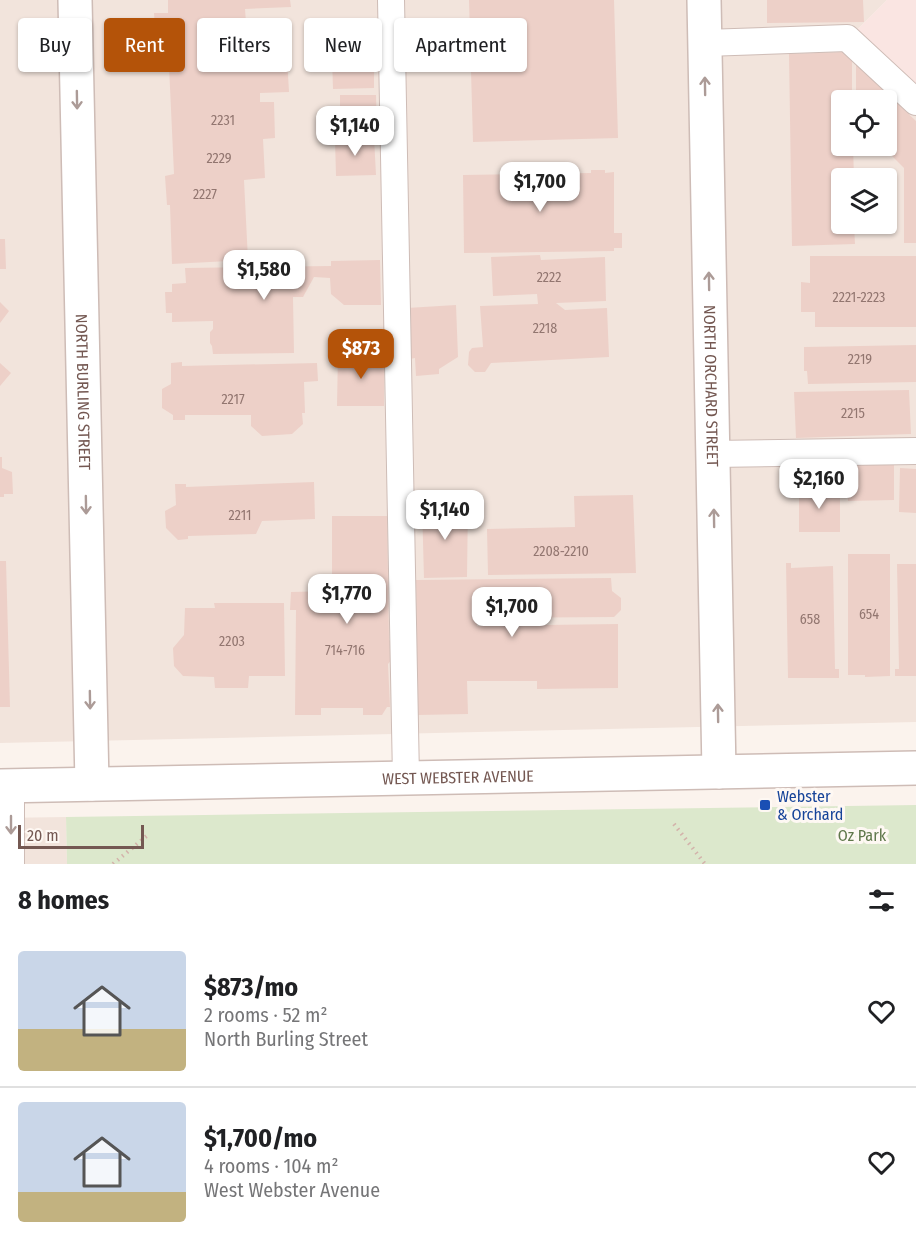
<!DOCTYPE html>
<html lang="en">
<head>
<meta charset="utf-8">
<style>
	body { margin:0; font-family:"Fira Sans Condensed",sans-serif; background:#f2f2f2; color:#202124; height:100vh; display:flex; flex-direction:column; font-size:22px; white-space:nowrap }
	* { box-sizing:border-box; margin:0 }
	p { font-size:20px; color:#757577 }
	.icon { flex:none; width:33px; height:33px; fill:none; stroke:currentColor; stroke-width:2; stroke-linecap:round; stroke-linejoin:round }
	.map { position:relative; height:864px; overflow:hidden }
	.side { display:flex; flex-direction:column; background:#fff; flex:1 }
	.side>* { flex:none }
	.banner { position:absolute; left:18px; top:18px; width:600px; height:54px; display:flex; gap:12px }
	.controls { position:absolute; left:831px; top:90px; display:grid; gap:12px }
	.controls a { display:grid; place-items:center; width:66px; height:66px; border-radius:6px; background:#fff; box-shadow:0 2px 4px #0004; font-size:30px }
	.scale { position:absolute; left:18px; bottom:15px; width:126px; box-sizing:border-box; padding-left:6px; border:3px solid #745852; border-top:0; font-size:16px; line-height:21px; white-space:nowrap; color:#745852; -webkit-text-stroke:4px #fef8f3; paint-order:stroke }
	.price { position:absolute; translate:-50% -51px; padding:0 14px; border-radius:12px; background:#fff; color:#222; font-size:20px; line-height:39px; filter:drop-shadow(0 2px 3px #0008) }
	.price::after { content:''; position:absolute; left:50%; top:36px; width:18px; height:14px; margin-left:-9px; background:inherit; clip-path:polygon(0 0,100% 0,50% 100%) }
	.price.current { background:#b45309; color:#fff }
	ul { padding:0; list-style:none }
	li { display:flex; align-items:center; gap:18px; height:150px; padding:0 18px }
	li+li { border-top:2px solid #e0e0e0 }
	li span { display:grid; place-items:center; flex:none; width:168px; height:120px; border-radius:6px; color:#555 }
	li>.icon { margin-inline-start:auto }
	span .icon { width:72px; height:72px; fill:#fffc; stroke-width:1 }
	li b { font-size:26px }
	h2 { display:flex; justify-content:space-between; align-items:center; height:72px; padding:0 18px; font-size:26px }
	.pill { padding:0 21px; border-radius:6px; background:#fff; box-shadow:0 2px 4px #0004; font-size:21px; line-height:54px }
	.pill.current { background:#b45309; color:#fff }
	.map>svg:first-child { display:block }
	.residential { fill:#f2e4dc; fill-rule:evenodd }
	.commercial { fill:#fae5e2 }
	.green { fill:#dce8cc }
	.building { fill:#edd0c8 }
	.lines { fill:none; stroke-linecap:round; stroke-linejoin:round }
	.service-casing { stroke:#cebcb6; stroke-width:28 }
	.minor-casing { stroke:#cebcb6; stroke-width:36 }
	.tertiary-casing { stroke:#cebcb6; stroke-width:36 }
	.path { stroke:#d3b2aa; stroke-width:4; stroke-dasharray:1.5 4.5; stroke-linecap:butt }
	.service { stroke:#fff; stroke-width:26 }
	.minor { stroke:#fff; stroke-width:33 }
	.tertiary { stroke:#fff; stroke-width:33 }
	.oneway { stroke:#ac9b97 }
	.transit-dot { fill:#1a4fb4; stroke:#fef8f3; stroke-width:2 }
	.labels { text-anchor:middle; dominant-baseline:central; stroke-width:6; stroke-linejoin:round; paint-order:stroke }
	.number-label { font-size:14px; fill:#927670 }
	.street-label { font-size:16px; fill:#745852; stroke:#fef8f3 }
	.transit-label { font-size:16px; fill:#164399; stroke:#fef8f3; text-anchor:start }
	.park-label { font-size:16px; fill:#60784b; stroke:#fef8f3 }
</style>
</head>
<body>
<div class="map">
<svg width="916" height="864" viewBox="0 0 916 864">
	<rect width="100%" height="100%" fill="#fbf3ed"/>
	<path class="residential" d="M 0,0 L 887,0 L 857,30 L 916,85 L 916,722 L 0,743 ZM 842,100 L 886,100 L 886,146 L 842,146 ZM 842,178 L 886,178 L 886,224 L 842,224 Z
		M 66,817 L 67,864 L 0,864 L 0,818 Z"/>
	<path class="commercial" d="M 887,0 L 916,0 L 916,85 L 857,30 Z"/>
	<path class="green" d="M 916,805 L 916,864 L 67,864 L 66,817 Z"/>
	<path class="building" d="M 168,0 L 290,0 L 291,7 L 245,9 L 246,23 L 291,20 L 292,48 L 248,50 L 248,59 L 287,57 L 289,92 L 260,93 L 260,102 L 274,102 L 275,138 L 263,139 L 265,178 L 244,180 L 248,260 L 172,264 L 170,205 L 167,205 L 165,176 L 174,174 L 169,66 L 160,66 L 159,42 L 156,42 L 154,13 L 168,13 Z
		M 469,0 L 614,0 L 618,138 L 473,142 Z
		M 767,0 L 863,0 L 864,22 L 767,23 Z
		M 369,28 L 370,52 L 327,53 L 326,29 Z
		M 844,52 L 852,60 L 852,100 L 842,100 L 842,146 L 853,146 L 854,178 L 842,178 L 842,224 L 854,224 L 855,244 L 792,246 L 789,54 Z
		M 374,57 L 374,88 L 333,89 L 332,58 Z
		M 856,64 L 916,121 L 916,243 L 904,243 L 904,168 L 882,146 L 886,146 L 886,100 L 856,100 Z
		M 340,95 L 376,95 L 377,131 L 340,132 Z
		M 374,137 L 376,175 L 336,176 L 335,139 Z
		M 591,170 L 605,170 L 605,173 L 614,172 L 614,233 L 622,233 L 622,248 L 614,248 L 614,251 L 464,253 L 463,175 L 591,173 Z
		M 0,239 L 5,239 L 6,269 L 0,269 Z
		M 540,255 L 541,260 L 605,257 L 606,301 L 556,303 L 565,310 L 607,308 L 609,357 L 491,363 L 485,372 L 475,372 L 468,365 L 469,352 L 472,348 L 483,347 L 480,306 L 538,304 L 537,294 L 493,296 L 491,257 Z
		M 810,256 L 916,256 L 916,327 L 815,327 L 815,312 L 801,312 L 801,282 L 810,283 Z
		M 380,260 L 381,305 L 344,305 L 331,294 L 330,278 L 314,277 L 303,297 L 293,297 L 294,353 L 213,354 L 212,346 L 210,343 L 210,332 L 213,329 L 213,321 L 172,322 L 172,313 L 166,313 L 165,292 L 172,292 L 172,284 L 186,283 L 185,268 L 331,266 L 331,261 Z
		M 0,302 L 9,311 L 0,323 Z
		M 456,305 L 458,357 L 439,369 L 439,374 L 416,376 L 415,358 L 410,359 L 407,308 Z
		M 916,345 L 916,382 L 808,384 L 807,371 L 804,371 L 804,347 Z
		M 338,353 L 384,354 L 384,406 L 337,406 Z
		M 182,362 L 182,366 L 317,363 L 318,381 L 304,382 L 305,413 L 302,413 L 303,424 L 292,434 L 262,436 L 251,426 L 251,415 L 185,415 L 185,420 L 173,420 L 173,415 L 162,408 L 162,389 L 171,384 L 171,363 Z
		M 0,363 L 11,373 L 0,386 Z
		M 909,390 L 911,434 L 796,438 L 794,392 Z
		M 0,457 L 2,457 L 2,468 L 12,472 L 13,494 L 4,494 L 4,497 L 0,497 Z
		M 894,462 L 894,500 L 848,501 L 846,463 Z
		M 900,468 L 916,469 L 916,513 L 899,512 Z
		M 314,482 L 315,519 L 262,521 L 256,534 L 188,536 L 188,539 L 178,540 L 166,528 L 165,511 L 176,505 L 175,484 L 186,484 L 186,487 Z
		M 799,487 L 840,488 L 840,532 L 799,532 Z
		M 633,495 L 636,573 L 488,575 L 487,529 L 575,527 L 574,496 Z
		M 468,504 L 467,577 L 424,578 L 422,505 Z
		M 332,516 L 387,516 L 389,640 L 395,644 L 395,656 L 388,664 L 390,707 L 387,707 L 382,715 L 363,715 L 363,708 L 321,708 L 321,715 L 295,715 L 296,610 L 290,610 L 291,592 L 332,591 Z
		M 848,554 L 890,554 L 890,676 L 865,677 L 865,675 L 848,675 Z
		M 0,561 L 6,561 L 10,707 L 0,707 Z
		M 786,563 L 791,563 L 791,568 L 833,566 L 835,669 L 839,669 L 839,678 L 788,678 Z
		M 897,564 L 916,564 L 916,676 L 895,676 L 895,669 L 899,669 Z
		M 611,578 L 612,591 L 621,598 L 621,610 L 614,617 L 488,618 L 488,593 L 477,593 L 477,626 L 618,624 L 618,688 L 537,689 L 537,681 L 467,681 L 468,714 L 418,715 L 416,580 Z
		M 214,603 L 284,603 L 285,676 L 249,676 L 248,688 L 215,688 L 214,677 L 183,676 L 174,666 L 173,648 L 184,635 L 185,608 L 215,608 Z"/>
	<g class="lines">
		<g class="service-casing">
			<path id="service" d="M 391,0 L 406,778
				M 705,43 L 847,38 L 916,102
				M 713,454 L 916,451
				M 11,864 L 11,786"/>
		</g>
		<g class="minor-casing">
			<g id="minor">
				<path id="s1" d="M 75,0 L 92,784"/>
				<path id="s2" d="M 704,0 L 719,772"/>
			</g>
		</g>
		<g class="tertiary-casing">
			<g id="tertiary">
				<path id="s3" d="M 0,786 L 916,768"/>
			</g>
		</g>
		<path class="path" d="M 674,824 L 705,864
			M 113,864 L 149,834"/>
		<use href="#service" class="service"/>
		<use href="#minor" class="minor"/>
		<use href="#tertiary" class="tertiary"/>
	</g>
	<defs><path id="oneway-shaft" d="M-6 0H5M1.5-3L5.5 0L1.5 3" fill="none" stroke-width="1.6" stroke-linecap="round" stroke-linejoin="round" transform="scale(1.5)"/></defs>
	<g class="oneway">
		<use href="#oneway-shaft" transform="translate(705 86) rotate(-91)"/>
		<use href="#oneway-shaft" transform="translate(77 100) rotate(89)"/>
		<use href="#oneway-shaft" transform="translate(709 281) rotate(-91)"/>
		<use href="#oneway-shaft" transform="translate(86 505) rotate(89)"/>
		<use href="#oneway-shaft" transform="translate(714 518) rotate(-91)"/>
		<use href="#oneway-shaft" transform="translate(90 700) rotate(89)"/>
		<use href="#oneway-shaft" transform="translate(718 713) rotate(-91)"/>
		<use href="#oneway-shaft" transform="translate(11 825) rotate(90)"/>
	</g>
	<rect class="transit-dot" x="759" y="799" width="12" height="12" rx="3"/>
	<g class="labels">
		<g class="number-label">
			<text x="223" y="120">2231</text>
			<text x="219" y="158">2229</text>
			<text x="205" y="194">2227</text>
			<text x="549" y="277">2222</text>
			<text x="859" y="297">2221-2223</text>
			<text x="545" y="328">2218</text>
			<text x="860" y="359">2219</text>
			<text x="233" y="399">2217</text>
			<text x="853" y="413">2215</text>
			<text x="240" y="515">2211</text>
			<text x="561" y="551">2208-2210</text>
			<text x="869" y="614">654</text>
			<text x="810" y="619">658</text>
			<text x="232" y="641">2203</text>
			<text x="345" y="650">714-716</text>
		</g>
		<g class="street-label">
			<text stroke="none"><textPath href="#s2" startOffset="386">NORTH ORCHARD STREET</textPath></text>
			<text stroke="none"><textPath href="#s1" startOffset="392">NORTH BURLING STREET</textPath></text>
			<text stroke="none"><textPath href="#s3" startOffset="458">WEST WEBSTER AVENUE</textPath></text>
		</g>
		<g class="transit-label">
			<text x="777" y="796">Webster<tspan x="777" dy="18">&amp; Orchard</tspan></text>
		</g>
		<g class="park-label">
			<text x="862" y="835">Oz Park</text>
		</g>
	</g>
</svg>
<div class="controls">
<a><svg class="icon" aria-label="locate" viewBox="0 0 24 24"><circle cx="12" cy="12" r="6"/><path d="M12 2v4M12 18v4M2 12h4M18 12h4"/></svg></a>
<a><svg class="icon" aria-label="layers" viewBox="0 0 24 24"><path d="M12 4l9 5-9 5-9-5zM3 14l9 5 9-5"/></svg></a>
</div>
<div class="scale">20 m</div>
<b class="price" style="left:355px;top:157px">$1,140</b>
<b class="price" style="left:540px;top:213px">$1,700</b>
<b class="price" style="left:264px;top:301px">$1,580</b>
<b class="price current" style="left:361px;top:380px">$873</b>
<b class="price" style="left:819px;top:510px">$2,160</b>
<b class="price" style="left:445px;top:541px">$1,140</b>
<b class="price" style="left:347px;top:625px">$1,770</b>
<b class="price" style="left:512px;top:638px">$1,700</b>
<div class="banner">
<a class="pill">Buy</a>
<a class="pill current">Rent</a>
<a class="pill">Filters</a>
<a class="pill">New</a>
<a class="pill">Apartment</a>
</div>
</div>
<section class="side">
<h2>8 homes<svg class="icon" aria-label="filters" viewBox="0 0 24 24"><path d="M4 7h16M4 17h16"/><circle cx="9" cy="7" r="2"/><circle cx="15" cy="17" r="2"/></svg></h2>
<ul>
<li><span style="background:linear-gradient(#c9d6e8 65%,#c2b280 0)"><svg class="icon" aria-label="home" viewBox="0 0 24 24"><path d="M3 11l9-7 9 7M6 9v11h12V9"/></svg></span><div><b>$873/mo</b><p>2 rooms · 52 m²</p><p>North Burling Street</p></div><svg class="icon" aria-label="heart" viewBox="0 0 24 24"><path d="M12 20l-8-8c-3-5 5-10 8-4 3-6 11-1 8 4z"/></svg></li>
<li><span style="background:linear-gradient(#c9d6e8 75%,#c2b280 0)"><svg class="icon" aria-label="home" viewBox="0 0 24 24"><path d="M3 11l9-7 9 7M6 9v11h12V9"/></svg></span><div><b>$1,700/mo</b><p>4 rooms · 104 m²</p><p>West Webster Avenue</p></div><svg class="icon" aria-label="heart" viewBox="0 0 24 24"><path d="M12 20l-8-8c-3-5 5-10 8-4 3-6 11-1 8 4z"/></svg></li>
</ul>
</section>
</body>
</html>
